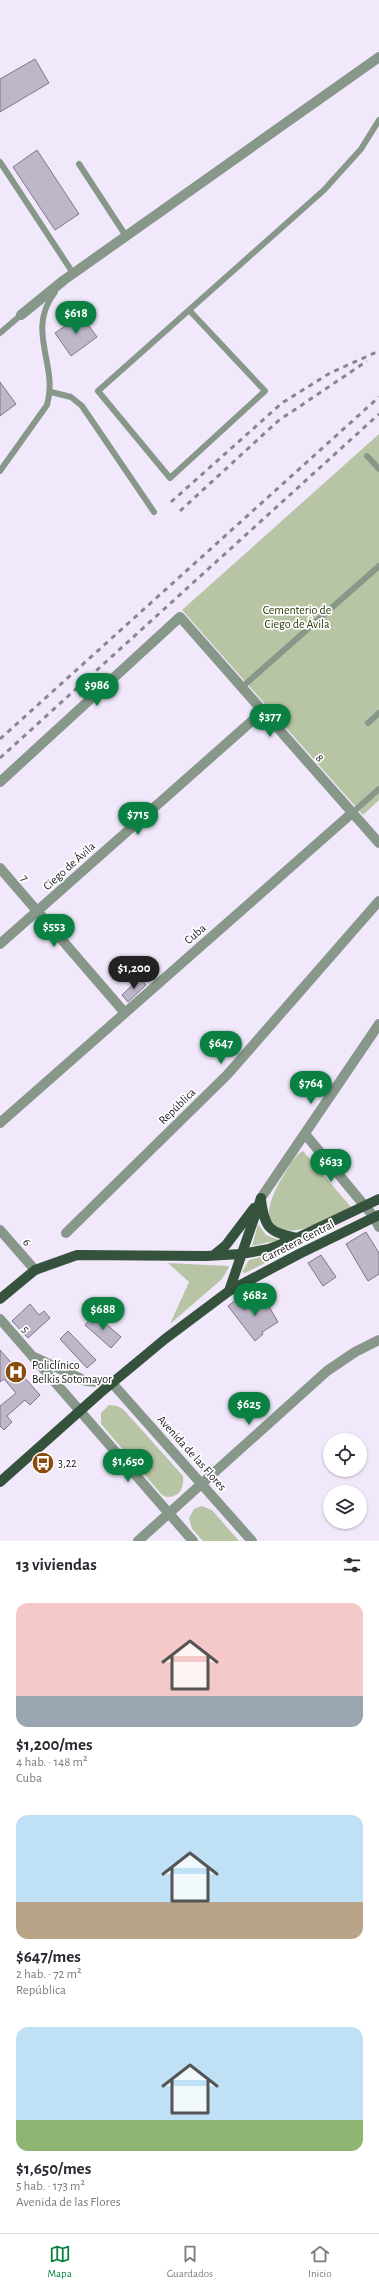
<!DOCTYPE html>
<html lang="es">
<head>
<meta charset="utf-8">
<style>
	body { margin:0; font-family:"Alegreya Sans",sans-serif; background:#f2f2f3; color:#2b2b33; height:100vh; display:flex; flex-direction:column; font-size:15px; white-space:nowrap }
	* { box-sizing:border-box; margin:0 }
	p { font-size:13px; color:#7c7c81 }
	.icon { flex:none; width:22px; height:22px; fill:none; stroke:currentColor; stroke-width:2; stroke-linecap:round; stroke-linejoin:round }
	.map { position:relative; height:1541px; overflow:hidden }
	.side { display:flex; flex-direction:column; background:#fff; flex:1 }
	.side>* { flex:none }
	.buttons { position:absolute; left:323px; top:1433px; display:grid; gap:8px }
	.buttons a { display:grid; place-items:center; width:44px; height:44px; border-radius:50%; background:#fff; box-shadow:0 1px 3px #0004; font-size:20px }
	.price { position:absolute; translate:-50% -34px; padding:0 9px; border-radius:14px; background:#0b8043; color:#fff; font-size:13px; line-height:26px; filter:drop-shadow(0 1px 2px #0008) }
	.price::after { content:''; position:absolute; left:50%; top:24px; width:12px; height:9px; margin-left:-6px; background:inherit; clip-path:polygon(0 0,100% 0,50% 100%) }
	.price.selected { background:#222; color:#fff }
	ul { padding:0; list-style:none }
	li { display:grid; align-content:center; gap:8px; height:212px; padding:0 16px }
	li span { display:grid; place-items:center; height:124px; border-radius:12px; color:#555 }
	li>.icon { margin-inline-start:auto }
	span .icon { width:72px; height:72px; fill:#fffc; stroke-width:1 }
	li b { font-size:17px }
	h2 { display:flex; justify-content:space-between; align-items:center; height:48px; padding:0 16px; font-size:17px }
	.tabs { display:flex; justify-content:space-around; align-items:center; height:56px; border-top:1px solid #e1e1e2; background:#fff; font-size:11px; color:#7c7c81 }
	.tabs a { display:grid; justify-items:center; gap:2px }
	.tabs .selected { color:#0b8043 }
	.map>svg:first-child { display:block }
	.green { fill:#b8c5a4 }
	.building { fill:#beb6c9; stroke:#7f7889 }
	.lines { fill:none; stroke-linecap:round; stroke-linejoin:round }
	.service { stroke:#87988b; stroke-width:6 }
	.minor { stroke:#87988b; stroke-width:10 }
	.tertiary { stroke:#87988b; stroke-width:10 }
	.primary { stroke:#35523d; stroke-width:10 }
	.rail { stroke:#8b8593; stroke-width:3; stroke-dasharray:5 5; stroke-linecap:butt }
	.labels { text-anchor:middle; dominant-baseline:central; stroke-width:3.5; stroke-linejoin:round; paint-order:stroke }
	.park-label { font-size:12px; fill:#2b3a0b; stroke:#fff }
	.street-label { font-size:12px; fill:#1e1b22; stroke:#fff }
	.poi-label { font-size:12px; fill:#1e1b22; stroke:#fff; text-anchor:start }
</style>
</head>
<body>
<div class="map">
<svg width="379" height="1541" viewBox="0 0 379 1541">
	<rect width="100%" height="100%" fill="#f1e8fc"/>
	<path class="green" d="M 379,434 L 379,800 L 363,815 L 182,610 Z
		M 303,1151 L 351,1207 C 334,1215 315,1227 297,1230 C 255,1236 269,1199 282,1178 C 287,1170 294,1155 303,1151 Z
		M 258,1224 L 266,1235 L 279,1240 L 252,1246 Z
		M 293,1249 L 245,1273 L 242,1272 L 249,1260 Z
		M 168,1263 L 228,1266 L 229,1267 L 222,1279 L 170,1324 L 189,1282 Z
		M 109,1405 L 117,1406 L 123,1409 L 183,1476 C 184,1488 180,1497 167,1497 L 162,1495 L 101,1424 L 101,1413 Z
		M 202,1506 L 212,1510 L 239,1541 L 203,1541 L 192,1529 L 189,1518 L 194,1509 Z"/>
	<path class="building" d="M 35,59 L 49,83 L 0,112 L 0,79 Z
		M 37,150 L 79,214 L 55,230 L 13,167 Z
		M 81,315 L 97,337 L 71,356 L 55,333 Z
		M 0,382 L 16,404 L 0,416 Z
		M 140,978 L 146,985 L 128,1002 L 122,995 Z
		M 366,1232 L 379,1253 L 379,1274 L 368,1281 L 346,1244 Z
		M 321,1255 L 336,1277 L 323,1286 L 308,1263 Z
		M 264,1298 L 278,1322 L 262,1332 L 263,1334 L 255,1341 L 228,1306 L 236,1300 L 244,1310 Z
		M 30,1304 L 39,1315 L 44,1311 L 50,1318 L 28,1338 L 12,1321 Z
		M 95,1314 L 121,1337 L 111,1348 L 85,1325 Z
		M 68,1331 L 96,1360 L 87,1368 L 60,1339 Z
		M 0,1350 L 40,1395 L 30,1405 L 25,1400 L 7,1416 L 12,1422 L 4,1430 L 0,1426 L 0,1406 L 16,1393 L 4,1379 L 0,1382 Z"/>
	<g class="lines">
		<path class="service" d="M 0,162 L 73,273
			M 79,164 L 126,236
			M 189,310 L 265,391 L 170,478 L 98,391 L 324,190 L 361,149 L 379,120
			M 0,333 L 21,315
			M 51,392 L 71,397 L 82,406 L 154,512
			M 367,456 L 379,469
			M 0,471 L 47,405 C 59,365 25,331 55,292
			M 241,688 L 379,566
			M 368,723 L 379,713
			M 352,813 L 379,789"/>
		<path class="minor" d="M 21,315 L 64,280 L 379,57
			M 0,782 L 180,617 L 379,843
			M 0,868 L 125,1013
			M 0,944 L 262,712
			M 0,1123 L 352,813
			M 305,1134 L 374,1217 L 379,1227
			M 0,1230 L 35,1270
			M 66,1233 L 227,1075 L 379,901
			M 138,1541 L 327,1371 L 355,1352 L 379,1340"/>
		<path class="tertiary" d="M 261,1198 L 379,1024
			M 0,1319 L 193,1541
			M 32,1356 L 86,1381 L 112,1383 L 252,1541"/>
		<path class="primary" d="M 261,1200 C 265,1229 269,1232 297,1238
			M 215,1254 L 226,1245 L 254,1208
			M 229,1291 L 261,1198
			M 0,1299 L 35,1270 L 77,1255 L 206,1256 L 241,1254 L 269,1249 L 297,1238 L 379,1199
			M 0,1482 L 100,1393 L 165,1339 L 229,1291 L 299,1254 L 379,1215"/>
		<path class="rail" d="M 171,502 L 282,403 L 330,373 L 379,351
			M 180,511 L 278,421 L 367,361
			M 0,739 L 379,397
			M 0,758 L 379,414"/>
	</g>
	<defs>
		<g id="hospital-disc" transform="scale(1.15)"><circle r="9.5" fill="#894c0b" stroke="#fff"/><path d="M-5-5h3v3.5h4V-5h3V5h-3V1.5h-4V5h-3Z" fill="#fff"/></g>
		<g id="bus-disc" transform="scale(1.15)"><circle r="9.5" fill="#894c0b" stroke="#fff"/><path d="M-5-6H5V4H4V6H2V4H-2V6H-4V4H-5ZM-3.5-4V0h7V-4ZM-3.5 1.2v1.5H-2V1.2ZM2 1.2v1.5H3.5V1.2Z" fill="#fff"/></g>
	</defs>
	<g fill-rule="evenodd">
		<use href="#hospital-disc" x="16" y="1372"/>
		<use href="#bus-disc" x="43" y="1463"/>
	</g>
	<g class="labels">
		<g class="park-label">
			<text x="297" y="610">Cementerio de<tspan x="297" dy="14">Ciego de Ávila</tspan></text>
		</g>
		<g class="street-label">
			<text transform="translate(320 758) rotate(48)">8</text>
			<text transform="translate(69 866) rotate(-42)">Ciego de Ávila</text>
			<text transform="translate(25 878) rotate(49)">7</text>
			<text transform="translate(195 934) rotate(-41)">Cuba</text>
			<text transform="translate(177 1106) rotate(-44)">República</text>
			<text transform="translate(298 1241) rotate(-27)">Carretera Central</text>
			<text transform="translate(27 1242) rotate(49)">6</text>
			<text transform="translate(26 1329) rotate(49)">5</text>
			<text transform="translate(192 1453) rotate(48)">Avenida de las Flores</text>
		</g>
		<g class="poi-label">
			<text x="32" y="1365">Policlínico<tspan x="32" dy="14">Belkis Sotomayor</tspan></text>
			<text x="58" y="1463">3,22</text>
		</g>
	</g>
</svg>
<div class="buttons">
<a><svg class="icon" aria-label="locate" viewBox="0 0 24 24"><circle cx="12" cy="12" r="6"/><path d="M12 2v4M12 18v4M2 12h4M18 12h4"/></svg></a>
<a><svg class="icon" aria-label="layers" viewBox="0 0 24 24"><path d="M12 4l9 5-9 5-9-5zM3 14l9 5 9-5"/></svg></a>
</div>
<b class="price" style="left:76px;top:335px">$618</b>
<b class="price" style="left:97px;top:707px">$986</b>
<b class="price" style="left:270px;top:738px">$377</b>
<b class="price" style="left:138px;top:836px">$715</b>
<b class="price" style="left:54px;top:948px">$553</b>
<b class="price selected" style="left:134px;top:990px">$1,200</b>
<b class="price" style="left:221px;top:1065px">$647</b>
<b class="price" style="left:311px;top:1105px">$764</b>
<b class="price" style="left:331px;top:1183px">$633</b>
<b class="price" style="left:255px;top:1317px">$682</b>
<b class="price" style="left:103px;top:1331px">$688</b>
<b class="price" style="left:249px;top:1426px">$625</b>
<b class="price" style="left:128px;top:1483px">$1,650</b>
</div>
<section class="side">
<h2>13 viviendas<svg class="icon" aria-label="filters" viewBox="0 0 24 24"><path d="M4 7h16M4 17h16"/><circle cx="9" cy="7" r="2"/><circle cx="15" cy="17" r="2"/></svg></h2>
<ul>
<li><span style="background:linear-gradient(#f6c9c9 75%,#9aa5b1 0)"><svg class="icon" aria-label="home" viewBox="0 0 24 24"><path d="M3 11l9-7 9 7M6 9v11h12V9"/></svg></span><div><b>$1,200/mes</b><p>4 hab. · 148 m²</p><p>Cuba</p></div></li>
<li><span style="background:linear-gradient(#bfe0f5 70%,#b9a48a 0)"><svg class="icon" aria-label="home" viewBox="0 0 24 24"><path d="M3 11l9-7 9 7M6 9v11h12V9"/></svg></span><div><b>$647/mes</b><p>2 hab. · 72 m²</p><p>República</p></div></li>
<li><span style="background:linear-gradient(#bfe0f5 75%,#8fb573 0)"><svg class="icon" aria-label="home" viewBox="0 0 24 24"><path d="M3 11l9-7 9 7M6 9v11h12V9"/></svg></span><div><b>$1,650/mes</b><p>5 hab. · 173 m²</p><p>Avenida de las Flores</p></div></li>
</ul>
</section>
<nav class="tabs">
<a class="selected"><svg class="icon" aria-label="map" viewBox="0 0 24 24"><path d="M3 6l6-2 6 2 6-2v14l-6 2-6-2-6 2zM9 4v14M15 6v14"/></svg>Mapa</a>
<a><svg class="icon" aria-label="saved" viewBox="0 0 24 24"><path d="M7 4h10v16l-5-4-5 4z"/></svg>Guardados</a>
<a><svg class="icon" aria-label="home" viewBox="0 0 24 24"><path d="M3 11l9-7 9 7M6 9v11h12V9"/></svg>Inicio</a>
</nav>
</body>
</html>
